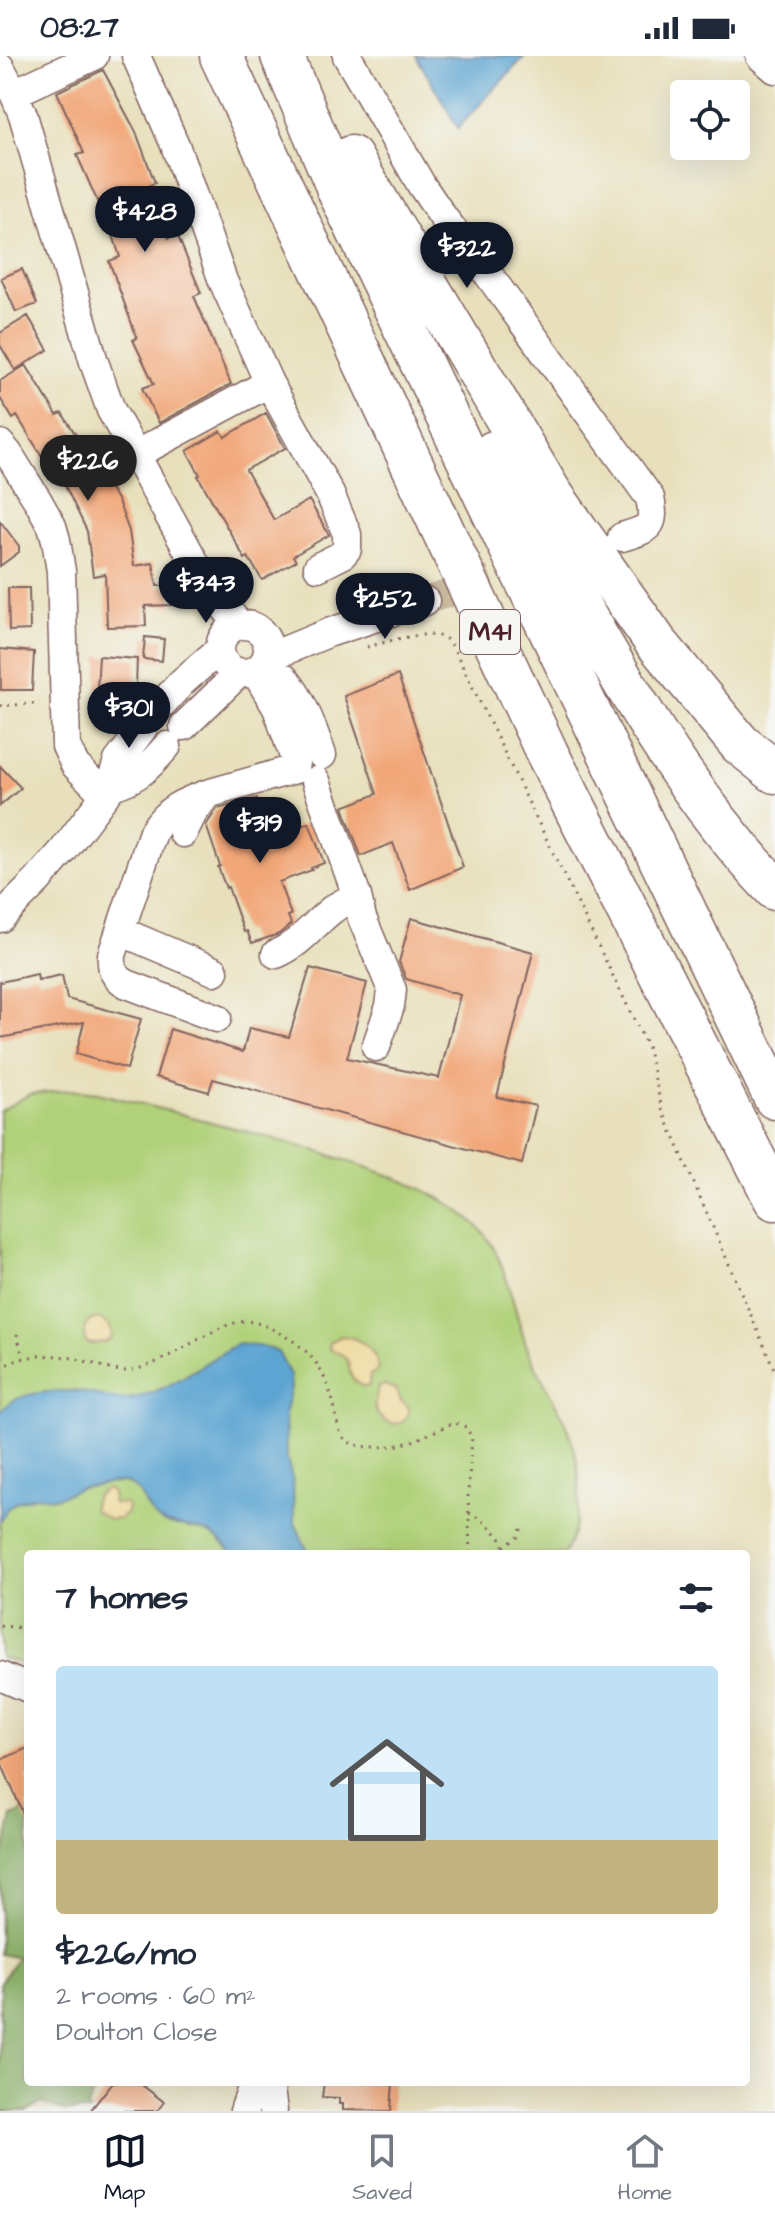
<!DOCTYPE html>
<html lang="en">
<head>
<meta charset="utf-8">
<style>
	body { margin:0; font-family:"Architects Daughter",sans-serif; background:#f2f2f3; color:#1f2937; height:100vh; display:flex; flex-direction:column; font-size:30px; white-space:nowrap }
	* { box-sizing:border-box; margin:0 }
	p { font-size:26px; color:#747a83 }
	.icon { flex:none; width:44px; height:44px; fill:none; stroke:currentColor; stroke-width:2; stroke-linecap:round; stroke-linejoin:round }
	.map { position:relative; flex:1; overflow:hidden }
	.details { position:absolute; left:24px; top:1494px; width:726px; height:536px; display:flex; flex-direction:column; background:#fff; border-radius:8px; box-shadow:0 8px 32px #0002 }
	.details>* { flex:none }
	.fabs { position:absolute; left:670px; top:24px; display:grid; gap:16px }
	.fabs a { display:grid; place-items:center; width:80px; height:80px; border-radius:8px; background:#fff; box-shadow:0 8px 32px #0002; font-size:40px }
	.price { position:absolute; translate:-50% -68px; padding:0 18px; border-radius:28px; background:#111827; color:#fff; font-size:26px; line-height:52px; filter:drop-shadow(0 2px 4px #0008) }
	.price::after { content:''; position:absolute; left:50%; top:48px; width:24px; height:18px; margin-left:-12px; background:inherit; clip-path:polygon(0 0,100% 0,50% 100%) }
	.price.selected { background:#222; color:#fff }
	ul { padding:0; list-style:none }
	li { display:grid; align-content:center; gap:16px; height:424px; padding:0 32px }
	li+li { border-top:2px solid #e0e1e3 }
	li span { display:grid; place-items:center; height:248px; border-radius:8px; color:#555 }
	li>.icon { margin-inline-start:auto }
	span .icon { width:144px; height:144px; fill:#fffc; stroke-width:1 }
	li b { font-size:34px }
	h2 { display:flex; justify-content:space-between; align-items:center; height:96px; padding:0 32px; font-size:34px }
	.status { display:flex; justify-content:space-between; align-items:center; height:56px; padding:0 40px; background:#fff; direction:ltr }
	.status svg { height:22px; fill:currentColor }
	.dock { display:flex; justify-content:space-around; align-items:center; height:112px; border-top:2px solid #e0e1e3; background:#fff; font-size:22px; color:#747a83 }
	.dock a { display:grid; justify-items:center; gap:4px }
	.dock .selected { color:#111827 }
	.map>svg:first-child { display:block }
	.green { fill:#b0d179; stroke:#7d7852; stroke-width:2 }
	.forest { fill:#8cb369; stroke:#6b694a; stroke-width:2 }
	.sand { fill:#eeda9e; stroke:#9c7c64; stroke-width:2 }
	.water { fill:#5ba4d2; stroke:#52627e; stroke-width:2 }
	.building { fill:#f2a779 }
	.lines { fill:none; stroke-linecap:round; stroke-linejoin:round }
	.minor-tunnel { stroke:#c8b99f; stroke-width:28; stroke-dasharray:28 14; stroke-linecap:butt }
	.minor-casing { stroke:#81635e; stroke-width:31 }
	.highway-casing { stroke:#81635e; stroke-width:45 }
	.path { stroke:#81635e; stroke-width:3; stroke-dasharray:2 6; stroke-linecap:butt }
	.minor { stroke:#fff; stroke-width:28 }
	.highway { stroke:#fff; stroke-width:42 }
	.labels { text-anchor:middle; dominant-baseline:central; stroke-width:6; stroke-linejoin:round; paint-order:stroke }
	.shield { fill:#f6f6f2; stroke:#7e6067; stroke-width:2 }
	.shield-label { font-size:26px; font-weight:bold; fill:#4a1f2b }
</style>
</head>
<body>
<div class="status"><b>08:27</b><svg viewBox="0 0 49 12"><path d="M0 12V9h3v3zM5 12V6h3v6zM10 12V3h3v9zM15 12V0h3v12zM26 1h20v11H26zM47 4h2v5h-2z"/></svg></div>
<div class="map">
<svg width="775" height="2055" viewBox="0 0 775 2055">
	<rect width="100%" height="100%" fill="#f6f6f2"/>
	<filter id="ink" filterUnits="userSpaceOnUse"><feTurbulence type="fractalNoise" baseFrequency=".0125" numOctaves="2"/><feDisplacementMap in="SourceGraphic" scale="16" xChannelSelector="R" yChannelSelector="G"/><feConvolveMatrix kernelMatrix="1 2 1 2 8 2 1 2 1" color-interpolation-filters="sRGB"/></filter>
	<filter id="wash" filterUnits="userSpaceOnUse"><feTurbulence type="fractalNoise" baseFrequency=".006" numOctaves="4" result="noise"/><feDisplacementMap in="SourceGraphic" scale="32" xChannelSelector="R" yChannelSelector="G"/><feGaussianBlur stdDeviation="1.8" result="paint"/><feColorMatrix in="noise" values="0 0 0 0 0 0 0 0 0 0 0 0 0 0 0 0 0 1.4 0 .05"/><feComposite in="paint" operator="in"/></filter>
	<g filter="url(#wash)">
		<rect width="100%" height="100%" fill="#e8e0bc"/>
		<path class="green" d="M 69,1034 L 98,1037 C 176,1057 255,1076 332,1100 C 381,1116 453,1137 486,1180 C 509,1211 515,1263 530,1299 C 534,1308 539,1317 544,1326 C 551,1340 560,1354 566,1369 C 583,1407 585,1462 564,1498 L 28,1498 L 28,1610 L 0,1601 L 0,1055 L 30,1038 Z"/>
		<path class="forest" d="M 28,1753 L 28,2026 L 98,2026 L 87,2051 L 89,2055 L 64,2055 L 42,2047 L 27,2055 L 0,2055 L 0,1926 L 18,1902 L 0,1898 L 0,1815 L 12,1760 Z"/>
		<path class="sand" d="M 93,1263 C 104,1263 115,1271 111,1282 L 105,1286 L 90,1288 L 86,1286 C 82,1276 83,1268 93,1263 Z
			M 341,1280 C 359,1281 378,1294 378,1314 L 370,1319 L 369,1330 L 364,1331 C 341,1320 356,1308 342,1299 C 338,1296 334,1295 329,1293 L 330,1286 Z
			M 384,1329 L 395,1333 L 401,1345 L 409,1351 C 408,1378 377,1368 375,1351 C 374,1344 377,1338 379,1331 Z
			M 107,1433 L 112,1437 L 113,1448 L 124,1447 L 128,1451 L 127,1457 L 119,1463 L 110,1464 L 93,1454 C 92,1444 98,1436 107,1433 Z"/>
		<path class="water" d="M 416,0 L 525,0 L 458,72 Z
			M 237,1288 L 266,1291 L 278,1296 L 290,1319 L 291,1332 L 285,1355 L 286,1400 L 293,1426 L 294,1465 L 309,1498 L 232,1498 C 222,1484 208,1474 191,1472 C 180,1470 170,1470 160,1465 C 143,1455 145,1430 122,1426 L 81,1432 L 56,1442 L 35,1440 L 16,1446 L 7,1453 L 0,1467 L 0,1355 C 5,1352 9,1346 15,1344 C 30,1335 65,1334 82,1336 C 102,1339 118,1347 138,1341 C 178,1330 202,1307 237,1288 Z"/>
		<g id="blocks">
			<path class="building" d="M 103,14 L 136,76 L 155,127 L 150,129 L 169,182 L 177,178 L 201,237 L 194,240 L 231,328 L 159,367 L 142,332 L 154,328 L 133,284 L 137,282 L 109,205 L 120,201 L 102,145 L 98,147 L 77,99 L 84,97 L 57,36 Z
				M 22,213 L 37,248 L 16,256 L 1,222 Z
				M 28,260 L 48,294 L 15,314 L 0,289 L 0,277 Z
				M 26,309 L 57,359 L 62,357 L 118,445 L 129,475 L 134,510 L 153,507 L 157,530 L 171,530 L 171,549 L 145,550 L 146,570 L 107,571 L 105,518 L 93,520 L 87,475 L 54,407 L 48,410 L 17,360 L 13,363 L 0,342 L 0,325 Z
				M 266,357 L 285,392 L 246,414 L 274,464 L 309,444 L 329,479 L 293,500 L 296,505 L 262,524 L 248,501 L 245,503 L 198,420 L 200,419 L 187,395 L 221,375 L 225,381 Z
				M 0,465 L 19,490 L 19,496 L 0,510 Z
				M 8,532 L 29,532 L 30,574 L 9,575 Z
				M 145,581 L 164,583 L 162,605 L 143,603 Z
				M 0,593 L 34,596 L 32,634 L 1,634 Z
				M 99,600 L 137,603 L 136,630 L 147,639 L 143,647 L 144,655 L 137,656 L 130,661 L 139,650 L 102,648 L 103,633 L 97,633 Z
				M 398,619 L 463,811 L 410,834 L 393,787 L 361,800 L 343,751 L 377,738 L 344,640 Z
				M 0,710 L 21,732 L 0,750 Z
				M 257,742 L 270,779 L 309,767 L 324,807 L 311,812 L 312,814 L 279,826 L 291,859 L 288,860 L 291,868 L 279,878 L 252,887 L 247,875 L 244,876 L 228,831 L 226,832 L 218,811 L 220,810 L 206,769 L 217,753 Z
				M 411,862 L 533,896 L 497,1041 L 536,1050 L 522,1108 L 213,1023 L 209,1036 L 156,1021 L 170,973 L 243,996 L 249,972 L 289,981 L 310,912 L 367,927 L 347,1002 L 439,1022 L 460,939 L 406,923 L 399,906 Z
				M 37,918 L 38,924 L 62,919 L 67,943 L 141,963 L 127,1013 L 76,998 L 84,966 L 0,982 L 0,926 Z
				M 28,1692 L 28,1769 L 0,1704 Z
				M 113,2026 L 138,2026 L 164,2046 L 157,2055 L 90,2055 Z
				M 324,2026 L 393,2026 L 391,2055 L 343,2054 L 343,2048 L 339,2048 L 339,2042 L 322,2041 Z"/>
		</g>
	</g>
	<g filter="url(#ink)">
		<use href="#blocks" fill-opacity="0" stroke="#81635e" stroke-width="2"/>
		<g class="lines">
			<path class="minor-tunnel" d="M 425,545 L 534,509"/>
			<g class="minor-casing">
				<path id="minor" d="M 136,0 L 175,89 L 223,225 L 269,327 L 330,438 L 347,478 L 347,493 L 342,499 L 318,511
					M 347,0 L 422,130 L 445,164 L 488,218 L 650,442 C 656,471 649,473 622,481
					M 760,0 L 775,13
					M 0,11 L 14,37 L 23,59 L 94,306 L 111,354 L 211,536 L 240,569
					M 14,37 L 94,0
					M 0,388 L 8,397 L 38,445 L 52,470 L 56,484 L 61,515 L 66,690 L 75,709 L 105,739
					M 135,399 L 269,327
					M220 593a24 24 0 1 1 48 0a24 24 0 1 1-48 0Z
					M 267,602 L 328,577 L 425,545
					M 265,606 C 272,612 279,617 285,623 C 303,643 313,674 322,699
					M 255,615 L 277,652 L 296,706
					M 160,650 L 181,627 L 220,593
					M 184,670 L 239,617
					M 112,730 C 139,722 149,711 167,690
					M 207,738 C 184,746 166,753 153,776 L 112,899 C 111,914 114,921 127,928 L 217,962
					M 183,777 L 193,757 L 207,738 L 295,713
					M 357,840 L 362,862 L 392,934 L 390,950 L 376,991
					M 0,862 L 37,825 L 63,795 L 112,730 L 114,717 L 118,705 L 143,672
					M 120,875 L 214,915
					M 276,898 C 301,888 313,868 333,853 C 340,848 349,844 357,840 L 316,725
					M 0,1620 L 28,1632
					M 269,2026 L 273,2055
					M 244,2055 L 254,2026"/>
			</g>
			<g class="highway-casing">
				<path id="highway" d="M 221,0 L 547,697 L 775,1143
					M 282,0 L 341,140 L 775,1042
					M 351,101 L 550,436 L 655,585 L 740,688 L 775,716
					M 494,396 C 519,445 547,493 574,541 C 633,644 693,747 775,833"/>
			</g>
			<path class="path" d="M 367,591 C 388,586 427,572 446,583 C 451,586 454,594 457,599 L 647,990 L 662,1053 L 775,1315
				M 0,650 L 40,647
				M 17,1278 L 23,1302
				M 0,1312 C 28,1296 58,1297 88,1306 C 100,1309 111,1315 124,1315 C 167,1313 219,1259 253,1266 C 263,1268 273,1273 281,1278 C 313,1295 324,1314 334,1349 C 336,1359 337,1375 345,1383 C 355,1394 385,1391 398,1389 C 419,1385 436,1373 455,1367 L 466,1371 L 472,1382 L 468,1436 L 470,1498
				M 469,1457 C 483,1463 496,1475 504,1488 L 501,1498
				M 504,1491 L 518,1481 L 523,1469
				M 0,1570 L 28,1572"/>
			<use href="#minor" class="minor"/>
			<use href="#highway" class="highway"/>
		</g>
	</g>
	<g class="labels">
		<rect class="shield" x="460" y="554" width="60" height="44" rx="6"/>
		<g class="shield-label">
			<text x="490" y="576">M41</text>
		</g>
	</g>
</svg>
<div class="fabs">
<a><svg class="icon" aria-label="locate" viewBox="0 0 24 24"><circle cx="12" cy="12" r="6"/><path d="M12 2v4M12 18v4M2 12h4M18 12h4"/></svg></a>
</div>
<b class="price" style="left:145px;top:198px">$428</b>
<b class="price" style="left:467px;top:234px">$322</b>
<b class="price selected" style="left:88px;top:447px">$226</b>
<b class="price" style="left:206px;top:569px">$343</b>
<b class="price" style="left:385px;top:585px">$252</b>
<b class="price" style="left:129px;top:694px">$301</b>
<b class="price" style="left:260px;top:809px">$319</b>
<section class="details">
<h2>7 homes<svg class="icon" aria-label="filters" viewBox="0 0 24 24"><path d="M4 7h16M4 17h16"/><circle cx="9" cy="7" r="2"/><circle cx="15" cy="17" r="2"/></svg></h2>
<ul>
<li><span style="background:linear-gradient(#bfe0f5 70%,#c2b280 0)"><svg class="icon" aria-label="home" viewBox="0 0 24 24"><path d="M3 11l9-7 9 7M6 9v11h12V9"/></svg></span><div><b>$226/mo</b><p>2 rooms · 60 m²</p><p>Doulton Close</p></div></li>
</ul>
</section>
</div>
<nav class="dock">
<a class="selected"><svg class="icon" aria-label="map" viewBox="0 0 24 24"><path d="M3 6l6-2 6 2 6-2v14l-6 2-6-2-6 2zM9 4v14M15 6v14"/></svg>Map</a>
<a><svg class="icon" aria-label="saved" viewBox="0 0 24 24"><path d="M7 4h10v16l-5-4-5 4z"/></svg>Saved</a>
<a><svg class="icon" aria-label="home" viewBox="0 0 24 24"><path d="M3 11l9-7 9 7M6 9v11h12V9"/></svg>Home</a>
</nav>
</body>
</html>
